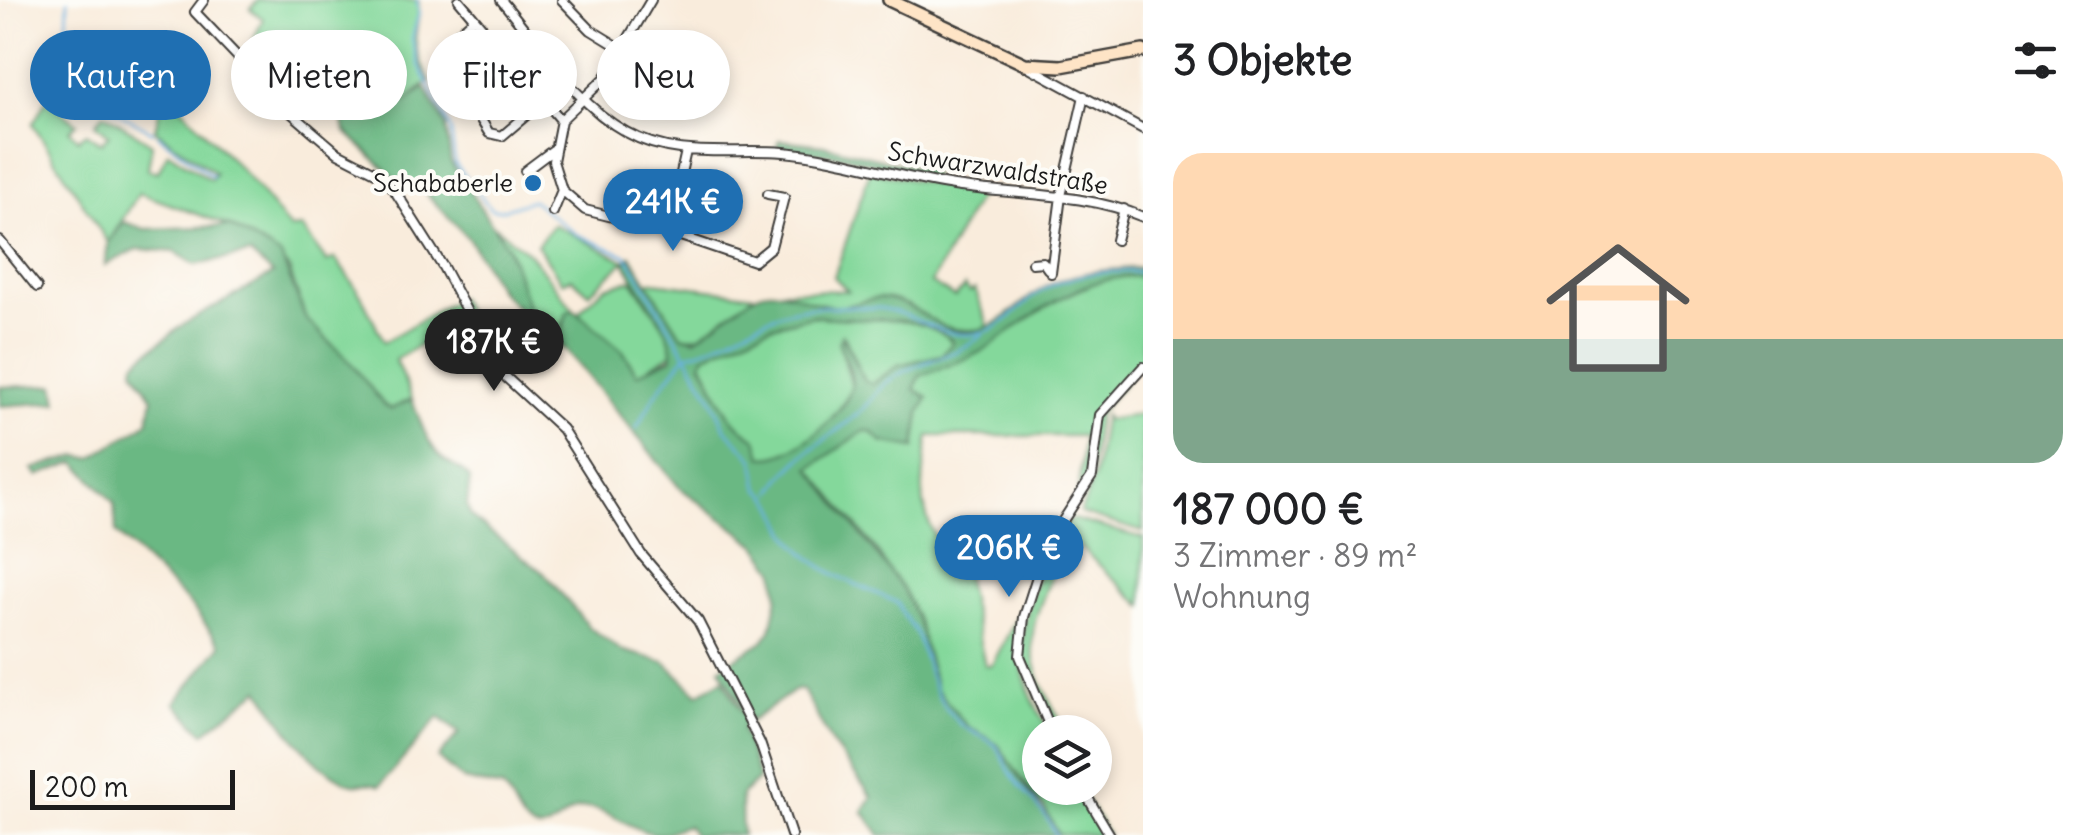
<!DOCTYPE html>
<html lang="de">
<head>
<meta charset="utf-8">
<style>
	body { margin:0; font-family:Delius,sans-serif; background:#f6f6f6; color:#202124; height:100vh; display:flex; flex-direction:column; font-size:38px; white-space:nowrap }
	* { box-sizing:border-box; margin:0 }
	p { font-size:32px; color:#757577 }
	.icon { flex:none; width:55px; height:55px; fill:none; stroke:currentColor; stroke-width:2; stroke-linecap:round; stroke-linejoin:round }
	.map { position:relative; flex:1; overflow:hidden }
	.drawer { display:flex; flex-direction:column; background:#fff; width:950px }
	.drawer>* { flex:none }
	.banner { position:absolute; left:30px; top:30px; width:950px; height:90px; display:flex; gap:20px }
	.fabs { position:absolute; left:1022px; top:715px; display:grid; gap:20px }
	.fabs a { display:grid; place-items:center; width:90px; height:90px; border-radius:50%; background:#fff; box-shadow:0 5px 15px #0003; font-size:50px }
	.scale { position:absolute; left:30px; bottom:25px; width:205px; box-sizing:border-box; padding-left:10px; border:5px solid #1c1c1c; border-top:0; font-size:28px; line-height:35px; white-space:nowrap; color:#1c1c1c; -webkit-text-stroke:8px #fdfcf7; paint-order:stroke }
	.price { position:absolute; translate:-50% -85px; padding:0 22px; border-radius:35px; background:#1f6fb2; color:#fff; font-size:32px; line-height:65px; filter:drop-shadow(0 2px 5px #0008) }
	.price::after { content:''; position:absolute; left:50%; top:60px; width:30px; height:22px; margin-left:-15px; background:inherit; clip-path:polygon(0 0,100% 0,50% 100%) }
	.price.on { background:#222; color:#fff }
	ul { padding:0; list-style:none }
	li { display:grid; align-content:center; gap:20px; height:530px; padding:0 30px }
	li span { display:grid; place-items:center; height:310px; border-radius:30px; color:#555 }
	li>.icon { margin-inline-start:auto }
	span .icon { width:180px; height:180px; fill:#fffc; stroke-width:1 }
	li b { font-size:42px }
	h2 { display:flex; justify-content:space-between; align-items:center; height:120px; padding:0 30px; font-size:42px }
	.chip { padding:0 35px; border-radius:45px; background:#fff; box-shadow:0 5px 15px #0003; font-size:35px; line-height:90px }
	.chip.on { background:#1f6fb2; color:#fff }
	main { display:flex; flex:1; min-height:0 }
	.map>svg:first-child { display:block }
	.green { fill:#84d89b; stroke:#507a5c; stroke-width:2.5 }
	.forest { fill:#6bb883; stroke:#446a50; stroke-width:2.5; fill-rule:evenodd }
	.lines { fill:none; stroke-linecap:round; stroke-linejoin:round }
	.stream { stroke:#6cb3e3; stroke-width:2.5 }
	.street-casing { stroke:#3d3b39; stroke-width:12 }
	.secondary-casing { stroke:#3d3b39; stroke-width:16 }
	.street { stroke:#fff; stroke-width:8 }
	.secondary { stroke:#fee4c6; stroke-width:11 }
	.poi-dot { fill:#1f6fb2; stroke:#fdfcf7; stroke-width:4 }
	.labels { text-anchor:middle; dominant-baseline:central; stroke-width:8; stroke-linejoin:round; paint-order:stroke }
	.street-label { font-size:25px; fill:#1c1c1c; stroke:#fdfcf7 }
	.poi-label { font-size:25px; fill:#1c1c1c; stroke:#fdfcf7; text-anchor:end }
</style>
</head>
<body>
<main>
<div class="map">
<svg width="1143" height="835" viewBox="0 0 1143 835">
	<rect width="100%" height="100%" fill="#fdfcf7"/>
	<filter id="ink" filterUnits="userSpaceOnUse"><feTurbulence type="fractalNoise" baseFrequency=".01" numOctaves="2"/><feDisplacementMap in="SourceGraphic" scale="20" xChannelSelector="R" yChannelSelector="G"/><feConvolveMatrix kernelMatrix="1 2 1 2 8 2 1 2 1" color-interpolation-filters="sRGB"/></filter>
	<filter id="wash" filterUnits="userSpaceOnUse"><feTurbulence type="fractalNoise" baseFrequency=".0048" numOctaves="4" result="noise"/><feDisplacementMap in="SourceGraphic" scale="40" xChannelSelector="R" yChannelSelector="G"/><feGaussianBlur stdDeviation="2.25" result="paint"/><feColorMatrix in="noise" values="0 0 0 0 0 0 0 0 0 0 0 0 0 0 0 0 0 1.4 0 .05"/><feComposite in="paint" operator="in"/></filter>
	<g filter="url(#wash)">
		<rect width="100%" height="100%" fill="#f9ecdc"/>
		<path class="green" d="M 258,0 L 418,0 C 421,14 417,19 416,33 C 414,51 422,65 430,81 L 405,102 L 371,67 L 364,75 L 324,51 L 297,82 L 253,41 L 263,19 L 250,9 Z
			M 164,89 L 246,175 L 290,229 L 302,228 L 327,262 L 335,258 L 361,295 L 384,342 L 458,298 L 468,316 L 395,360 L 412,399 L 391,409 L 384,405 L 350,362 L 306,319 L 289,269 L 268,248 L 230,226 L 139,193 L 108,243 L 33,124 L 46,100 L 77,123 L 70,130 L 78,139 L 87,133 L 101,143 L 109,135 L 96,123 L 104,113 L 152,144 L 148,169 L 158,172 L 168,152 L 211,180 L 215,173 L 155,130 Z
			M 870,171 L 980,194 L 931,283 L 955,297 L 965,286 L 970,292 L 975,289 L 989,328 C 957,335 932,326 908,305 C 865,306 822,313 783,290 L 848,291 L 834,277 Z
			M 553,224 L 625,261 L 589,293 L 572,278 L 562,282 L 537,245 Z
			M 494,226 L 530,254 L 574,310 L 567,312 L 559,336 L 561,347 L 526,316 L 530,312 L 509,249 Z
			M 1121,276 L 1143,276 L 1143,361 L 1098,414 L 1090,474 L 1078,491 L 1084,436 L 929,436 C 922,477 917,504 937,541 L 973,539 L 981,571 L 965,576 L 985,665 L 992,665 L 1026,600 C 1012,657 1022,682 1049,732 L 1040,732 L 1040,788 L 1079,788 L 1108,835 L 1059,835 L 1044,807 L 990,739 L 967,726 L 936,689 L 918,622 L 877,551 L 810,468 L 864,431 L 871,431 L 882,442 L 915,448 L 920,412 L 928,397 L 914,389 L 920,376 L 982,351 L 1035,310 L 1101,280 Z
			M 632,280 L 671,337 L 674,352 L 637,375 L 623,351 L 578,313 L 605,287 Z
			M 646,281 L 755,295 C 737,312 707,344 681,335 Z
			M 813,316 C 857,323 921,310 953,342 L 942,355 L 899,365 L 872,384 L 863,379 L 845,337 L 839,343 L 852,385 C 845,412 792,464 762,457 L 757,439 C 725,422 719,393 702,362 L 707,354 L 771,326 Z
			M 1104,414 L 1105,420 L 1143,414 L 1143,532 L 1080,513 L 1094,478 Z
			M 1073,519 L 1143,538 L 1143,606 L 1068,536 C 1031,632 1011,638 1067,732 L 1054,732 C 1044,709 1024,676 1023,650 C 1022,619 1045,534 1073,519 Z"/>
		<path class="forest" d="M 371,67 L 380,69 L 405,102 L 425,87 L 446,126 L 451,162 L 508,249 L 530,312 L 526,316 L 499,290 L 469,239 L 420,187 L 399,182 L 345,131 L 343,121 L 367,88 L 364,75 Z
			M 779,140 L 823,145 L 931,171 L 934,178 L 840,156 L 777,148 Z
			M 124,222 L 145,229 L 230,226 L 281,256 L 306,319 L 350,362 L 384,405 L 391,409 L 412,399 C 420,420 426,443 443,459 C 452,467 463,468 470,479 L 467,506 L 471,517 L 546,575 L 589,627 L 621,650 L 665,662 L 698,694 L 723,679 L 749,724 L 742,728 L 759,779 L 741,795 L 742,835 L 693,835 L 688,826 C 676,826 669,835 659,834 C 633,833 612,809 585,808 C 566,808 554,833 536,829 C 517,825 515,799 502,788 L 463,780 L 438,758 L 459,733 L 439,717 L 380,786 C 366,779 358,789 344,781 C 308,762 281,722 260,689 L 204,733 L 175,703 L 221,645 L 189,603 L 116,533 L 114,503 L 76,462 L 37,476 L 32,469 L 78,456 L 91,458 L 141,427 L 148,421 L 153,398 L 134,369 L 135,362 L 184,324 L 273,274 L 250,254 L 195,265 L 175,252 L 138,249 L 105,265 L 108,243 Z
			M 631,256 L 681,335 L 695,339 C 714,327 743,301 757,294 C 781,282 807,304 831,306 C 862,309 869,288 904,304 C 928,314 944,336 974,331 C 1000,327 1017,305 1039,291 C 1070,272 1107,269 1143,268 L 1143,276 C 1078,275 1035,315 985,349 C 965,362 942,367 920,376 L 914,389 L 928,398 L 920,412 L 915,448 L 882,442 L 871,431 L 864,431 L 810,468 L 903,589 L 918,622 L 936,689 L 967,726 L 998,745 L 1059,835 L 880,835 L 863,811 L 872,797 L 831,742 L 803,690 L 795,690 L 751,721 L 720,668 L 763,641 L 771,630 L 778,596 L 775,570 L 757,545 L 679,487 L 559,342 L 567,312 L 574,310 L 623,351 L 637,374 L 671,358 C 679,334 634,288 625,261 ZM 813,316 C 856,323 922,310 953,342 L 942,355 L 899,365 L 872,384 L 863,379 L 842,335 L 839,343 C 844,357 854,373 851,388 C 846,414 788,463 762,456 L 757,439 C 725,422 719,393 702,363 L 704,356 L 771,326 Z
			M 55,385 L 58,402 L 0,406 L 0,387 Z"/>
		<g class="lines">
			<path class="stream" d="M 68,0 L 65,75 L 83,93 L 153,132
				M 417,0 L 419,13 L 412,39 L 418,63 L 451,130 L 455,163 L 491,209 L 502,210 L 532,200 L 576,234 L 627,256 L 711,396 L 725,428 L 754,459 L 759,488 C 778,500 779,522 792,539 C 819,575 861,585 898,603 C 902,618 912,623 917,636 C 928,666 932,696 956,720 C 967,732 984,735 995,745 C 1002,751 1005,764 1010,772 C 1025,795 1045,809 1056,835
				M 158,135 L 212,176
				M 688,354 C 725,345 751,322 785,312 C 811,304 848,307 876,308 C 913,310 946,345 985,332 C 1005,326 1022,304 1040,292 C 1070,273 1109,270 1143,272
				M 636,429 L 656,394 L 685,356
				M 772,493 C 793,455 831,439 862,410 C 872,401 878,389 888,381 C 921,358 953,361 984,333"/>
		</g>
	</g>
	<g filter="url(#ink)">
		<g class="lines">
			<g class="street-casing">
				<path id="street" d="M 204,0 L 195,12 L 289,111 L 338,153 L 379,174 L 395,191 L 443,267 L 498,370 L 562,429 L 641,554 L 698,621 L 760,743 L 791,835
					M 459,0 L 561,120
					M 501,0 C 539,44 575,104 626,132 C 675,160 731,148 784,152 C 840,157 893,176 948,185 C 1014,196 1080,191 1143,217
					M 562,0 L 591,30 L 622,49
					M 651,0 L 605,78 L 561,120 L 553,161 L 562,190 L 585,210 L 660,229 L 754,261 L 771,247 L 784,197 L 768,194
					M 474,19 L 445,44 L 443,58 L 489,133 L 502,136 L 542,102
					M 1029,67 L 1143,129
					M 525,171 L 553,150
					M 676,195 L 686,151
					M 553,212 L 562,190
					M 1116,240 L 1124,209
					M 0,241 L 37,287
					M 1032,263 L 1043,262 L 1048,269
					M 1051,273 L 1061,196 L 1084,96
					M 1052,732 L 1020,656 L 1024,617 L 1047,545 L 1092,476 L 1100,415 L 1143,367
					M 1082,788 L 1110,835"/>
			</g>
			<g class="secondary-casing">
				<path id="secondary" d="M 889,0 L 1025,64 L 1061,66 L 1143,51"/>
			</g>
			<use href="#street" class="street"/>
			<use href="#secondary" class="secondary"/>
		</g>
	</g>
	<circle class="poi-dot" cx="533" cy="183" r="10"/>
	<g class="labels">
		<g class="street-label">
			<text transform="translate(998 168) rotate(9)">Schwarzwaldstraße</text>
		</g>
		<g class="poi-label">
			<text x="513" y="183">Schababerle</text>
		</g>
	</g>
</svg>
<div class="fabs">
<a><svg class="icon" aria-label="layers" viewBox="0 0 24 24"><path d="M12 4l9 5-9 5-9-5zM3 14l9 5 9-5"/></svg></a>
</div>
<div class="scale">200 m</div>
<b class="price" style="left:673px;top:254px">241K €</b>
<b class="price on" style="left:494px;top:394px">187K €</b>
<b class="price" style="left:1009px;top:600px">206K €</b>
<div class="banner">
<a class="chip on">Kaufen</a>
<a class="chip">Mieten</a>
<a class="chip">Filter</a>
<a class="chip">Neu</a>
</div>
</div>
<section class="drawer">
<h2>3 Objekte<svg class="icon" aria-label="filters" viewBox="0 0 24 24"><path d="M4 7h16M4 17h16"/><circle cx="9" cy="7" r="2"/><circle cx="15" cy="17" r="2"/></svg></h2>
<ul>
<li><span style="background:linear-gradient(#ffd9b3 60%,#7fa58c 0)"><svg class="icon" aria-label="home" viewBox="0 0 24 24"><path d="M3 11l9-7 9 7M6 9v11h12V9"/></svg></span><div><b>187 000 €</b><p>3 Zimmer · 89 m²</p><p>Wohnung</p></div></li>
</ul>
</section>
</main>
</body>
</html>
